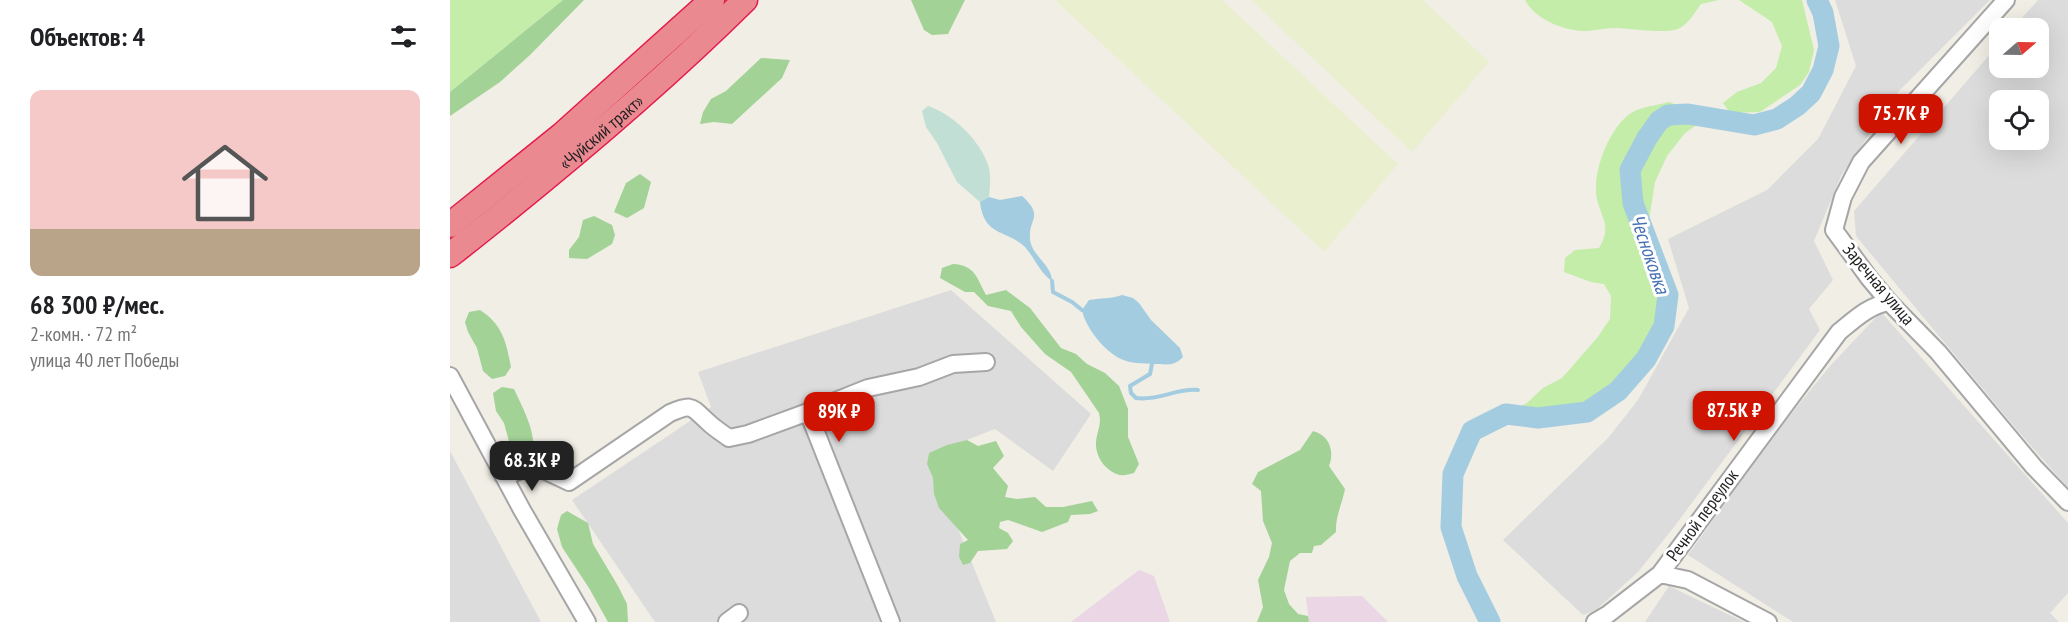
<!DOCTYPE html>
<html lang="ru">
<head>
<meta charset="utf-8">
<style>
	body { margin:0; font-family:"PT Sans Narrow",sans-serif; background:#f6f6f6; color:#202124; height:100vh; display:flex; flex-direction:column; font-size:22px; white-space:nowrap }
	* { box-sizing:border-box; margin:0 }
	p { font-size:20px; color:#757577 }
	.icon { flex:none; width:33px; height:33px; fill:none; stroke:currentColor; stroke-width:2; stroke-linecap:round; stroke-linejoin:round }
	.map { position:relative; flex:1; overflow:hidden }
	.drawer { display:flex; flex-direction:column; background:#fff; width:450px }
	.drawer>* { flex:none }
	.needle { width:39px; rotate:70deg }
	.buttons { position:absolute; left:1539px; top:18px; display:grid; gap:12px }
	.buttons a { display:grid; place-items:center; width:60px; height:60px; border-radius:12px; background:#fff; box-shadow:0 6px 24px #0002; font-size:30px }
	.price { position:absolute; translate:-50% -51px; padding:0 14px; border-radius:12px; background:#ce1400; color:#fff; font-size:20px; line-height:39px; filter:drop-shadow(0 2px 3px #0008) }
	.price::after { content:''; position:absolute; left:50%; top:36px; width:18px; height:14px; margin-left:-9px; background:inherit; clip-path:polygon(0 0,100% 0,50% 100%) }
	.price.active { background:#222; color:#fff }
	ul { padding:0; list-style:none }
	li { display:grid; align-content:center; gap:12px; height:318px; padding:0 30px }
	li span { display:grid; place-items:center; height:186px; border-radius:12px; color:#555 }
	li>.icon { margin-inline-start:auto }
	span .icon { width:108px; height:108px; fill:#fffc; stroke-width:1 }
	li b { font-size:26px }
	h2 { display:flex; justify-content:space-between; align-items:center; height:72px; padding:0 30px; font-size:26px }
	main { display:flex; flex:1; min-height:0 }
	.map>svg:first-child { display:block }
	.residential { fill:#dddcdc; fill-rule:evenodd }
	.industrial { fill:#ead6e4 }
	.farmland { fill:#eaf0cf }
	.grass { fill:#c3eda8 }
	.forest { fill:#a3d297 }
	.wetland { fill:#c1dfd4 }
	.water { fill:#a3cce0 }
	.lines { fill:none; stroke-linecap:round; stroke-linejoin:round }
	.stream { stroke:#a3cce0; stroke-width:4 }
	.river { stroke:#a3cce0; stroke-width:21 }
	.minor-casing { stroke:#a6a6a6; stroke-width:20 }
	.highway-casing { stroke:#e41c4d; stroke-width:27 }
	.minor { stroke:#fff; stroke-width:16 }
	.highway { stroke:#eb8991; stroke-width:24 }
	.labels { text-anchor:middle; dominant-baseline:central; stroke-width:6; stroke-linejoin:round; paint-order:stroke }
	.street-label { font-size:18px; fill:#1f1f1f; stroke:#fff }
	.water-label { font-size:20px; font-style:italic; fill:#4672b4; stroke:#fff }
</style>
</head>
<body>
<main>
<section class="drawer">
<h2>Объектов: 4<svg class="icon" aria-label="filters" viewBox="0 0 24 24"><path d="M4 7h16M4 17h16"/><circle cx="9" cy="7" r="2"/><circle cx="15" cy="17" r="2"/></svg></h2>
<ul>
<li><span style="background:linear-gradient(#f6c9c9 75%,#b9a48a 0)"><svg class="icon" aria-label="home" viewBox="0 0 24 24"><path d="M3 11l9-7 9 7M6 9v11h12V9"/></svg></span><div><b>68 300 ₽/мес.</b><p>2-комн. · 72 m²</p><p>улица 40 лет Победы</p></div></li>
</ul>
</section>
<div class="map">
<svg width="1618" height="622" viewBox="0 0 1618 622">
	<rect width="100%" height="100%" fill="#f0eee5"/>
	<path class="residential" d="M 1385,0 L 1540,0 L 1449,91 L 1391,176 L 1364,241 L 1383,280 L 1359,309 L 1370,330 L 1224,527 L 1188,572 L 1146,610 L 1133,615 L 1053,540 L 1158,438 L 1188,400 L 1239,308 L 1218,239 L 1317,190 L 1368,139 L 1406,66 Z
		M 1588,0 L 1618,0 L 1618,488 L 1567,430 L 1406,236 L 1404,211 L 1549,44 L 1550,68 L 1588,68 L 1588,28 L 1563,28 ZM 1588,100 L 1588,140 L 1550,140 L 1550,100 Z
		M 501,290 L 641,414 L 603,471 L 545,429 L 478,455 L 546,622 L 205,622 L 122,500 L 261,407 L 248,372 Z
		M 1431,312 L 1618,523 L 1618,593 L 1600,613 L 1609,622 L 1343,622 L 1238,555 L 1324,435 L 1380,366 Z
		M 0,451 L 91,622 L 0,622 Z
		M 1219,586 L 1294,622 L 1195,622 Z"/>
	<path class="industrial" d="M 689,570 L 704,576 L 720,622 L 621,622 Z
		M 912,596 L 938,622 L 859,622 L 856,597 Z"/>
	<path class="farmland" d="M 605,0 L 772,0 L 948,164 L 874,252 Z
		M 801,0 L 973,0 L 1039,62 L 962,152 Z"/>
	<path class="grass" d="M 0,0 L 113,0 L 0,92 Z
		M 1075,0 L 1269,0 L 1251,4 C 1245,12 1239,23 1230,28 C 1216,35 1181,28 1166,28 C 1157,28 1147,30 1138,31 C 1117,32 1085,20 1075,0 Z
		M 1289,0 L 1352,0 L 1364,50 L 1359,72 L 1350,85 L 1310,112 L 1280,113 L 1273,103 L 1287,92 L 1311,83 L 1326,68 L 1332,46 L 1322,22 Z
		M 1219,102 L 1258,117 L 1235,133 L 1217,156 L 1205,182 L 1196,238 L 1218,295 L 1214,326 L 1196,359 L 1168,391 L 1137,412 L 1088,418 L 1056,414 L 1077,403 L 1093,388 L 1112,378 L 1147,338 L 1160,319 L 1161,296 L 1154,284 L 1141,282 L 1114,272 L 1115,258 L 1125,250 L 1149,248 C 1162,226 1152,220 1147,199 C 1141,173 1161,120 1187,110 C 1197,106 1209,105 1219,102 Z"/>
	<path class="forest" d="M 113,0 L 134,0 L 80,55 L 50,82 L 0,116 L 0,92 Z
		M 461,0 L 515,0 L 498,34 L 482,35 L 474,30 Z
		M 311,58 L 340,60 L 332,78 L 282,124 L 264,122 L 250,124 L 253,112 L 261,99 L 276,91 Z
		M 190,174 L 201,182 L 194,208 L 177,218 L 164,212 L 176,183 Z
		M 144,216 L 162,225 L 165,235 L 162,244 L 137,259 L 119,258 L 119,250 L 129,237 L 133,220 Z
		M 503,264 C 525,265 527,278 536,295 L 556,290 L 580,308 L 611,348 L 626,354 L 637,364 L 655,373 L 669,386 L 678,409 L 678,437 L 689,464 L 684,473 C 679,474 674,476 670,475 C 655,471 645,456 646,442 C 647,431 652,424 649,413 L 621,372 L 595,354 L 571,327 L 561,311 L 538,306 L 524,292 L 515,292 L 490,278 L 492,268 Z
		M 30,310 C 53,325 56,342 61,367 L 55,376 L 42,379 L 33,371 L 27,348 L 18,332 L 15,322 L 19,312 Z
		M 52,387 L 64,389 C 73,409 86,431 83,453 L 76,457 L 67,454 L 60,445 L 54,423 L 46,411 L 43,393 Z
		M 863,431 C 879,435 885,451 879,466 L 895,489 C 892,504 885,518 886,532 L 871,545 L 864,546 L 862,553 L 850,553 L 840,561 L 834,590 L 839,604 L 848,614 L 858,616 L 859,622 L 807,622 L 813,607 L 808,580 L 819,557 L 822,543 L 813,521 L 811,491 L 802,484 L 808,472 L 850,450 Z
		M 517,440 L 528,446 L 546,441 L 554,456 L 543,468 L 558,486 L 555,497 L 567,499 L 585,497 L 596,507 L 613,507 L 642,501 L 648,511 L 640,514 L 621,515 L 618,522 L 592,532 L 558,520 L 550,522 L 549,528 L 558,533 L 563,541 L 557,549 L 528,551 L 520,563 L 513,565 L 509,557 L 510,544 L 518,540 L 489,508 L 484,494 L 483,478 L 477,464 L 479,453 L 497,445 Z
		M 117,511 L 138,523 L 143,544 L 168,586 L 177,604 L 178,622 L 158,622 L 139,588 L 112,547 L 107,529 L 111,515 Z"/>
	<path class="wetland" d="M 478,106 C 503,114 532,142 539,168 C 541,177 540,187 539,197 L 530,202 L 507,182 L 487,143 L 476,127 L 472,111 Z"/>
	<path class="water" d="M 572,196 C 595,217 578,218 580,239 C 581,255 602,265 602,281 C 589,272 585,258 575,247 C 556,229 534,237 530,202 L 539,197 L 550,200 Z
		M 672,295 L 683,298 L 689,303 L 701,320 L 730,348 L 733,357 C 724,367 716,364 704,364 C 693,363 681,364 671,359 C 655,352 635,327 632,310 L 639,300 C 650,298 661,299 672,295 Z"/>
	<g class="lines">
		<path class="stream" d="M 602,281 L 603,292 L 622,302 L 632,310
			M 702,364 L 700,374 L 680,386 L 681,393 L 686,398 C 708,401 727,388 748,390"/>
		<path class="river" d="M 1040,622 L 1017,576 L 1001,527 L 1003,474 L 1022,431 L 1056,414 L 1088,418 L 1137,412 L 1168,391 L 1196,359 L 1214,326 L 1218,295 L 1183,203 L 1180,170 L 1197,138 L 1209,121 L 1218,115 L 1238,114 L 1304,125 L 1327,119 L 1347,106 L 1361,93 L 1373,70 L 1379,46 L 1373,13 L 1367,0"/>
		<g class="minor-casing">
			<path id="minor" d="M 1556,0 L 1411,162 L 1393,197 L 1384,230 L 1419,278 L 1439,302 L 1488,352 L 1584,467 L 1618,502
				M 0,376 L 72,510 L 137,622
				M 54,477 L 83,465 L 119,482 L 220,413 C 243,403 241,407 258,422 C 264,428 272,433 279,438 L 298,434 L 358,412
				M 1210,574 L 1238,580 L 1318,622
				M 277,622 L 289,613
				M 441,622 L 358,412 L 418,388 L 469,377 L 503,364 L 536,362
				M 1145,622 L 1157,615 L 1210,574 L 1389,332 C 1405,319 1418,306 1439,302"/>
		</g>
		<g class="highway-casing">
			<g id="highway">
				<path d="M 0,225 L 113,134 L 262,0"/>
				<path id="s1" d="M 0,255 C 102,175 203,91 295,0"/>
			</g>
		</g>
		<use href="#minor" class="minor"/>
		<use href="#highway" class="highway"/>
	</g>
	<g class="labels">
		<g class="street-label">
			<text stroke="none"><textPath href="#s1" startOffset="195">«Чуйский тракт»</textPath></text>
			<text transform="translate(1429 284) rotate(50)">Заречная улица</text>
			<text transform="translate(1252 515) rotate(-54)">Речной переулок</text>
		</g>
		<g class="water-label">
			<text transform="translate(1200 254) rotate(71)">Чесноковка</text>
		</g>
	</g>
</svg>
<div class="buttons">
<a><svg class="needle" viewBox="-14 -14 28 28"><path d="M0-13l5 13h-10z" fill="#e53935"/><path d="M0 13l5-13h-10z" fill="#757577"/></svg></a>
<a><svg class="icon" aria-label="locate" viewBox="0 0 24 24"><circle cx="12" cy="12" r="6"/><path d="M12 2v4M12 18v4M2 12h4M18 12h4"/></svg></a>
</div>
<b class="price" style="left:1451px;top:145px">75.7K ₽</b>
<b class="price" style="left:1284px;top:442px">87.5K ₽</b>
<b class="price" style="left:389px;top:443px">89K ₽</b>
<b class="price active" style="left:82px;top:492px">68.3K ₽</b>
</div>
</main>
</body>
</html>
